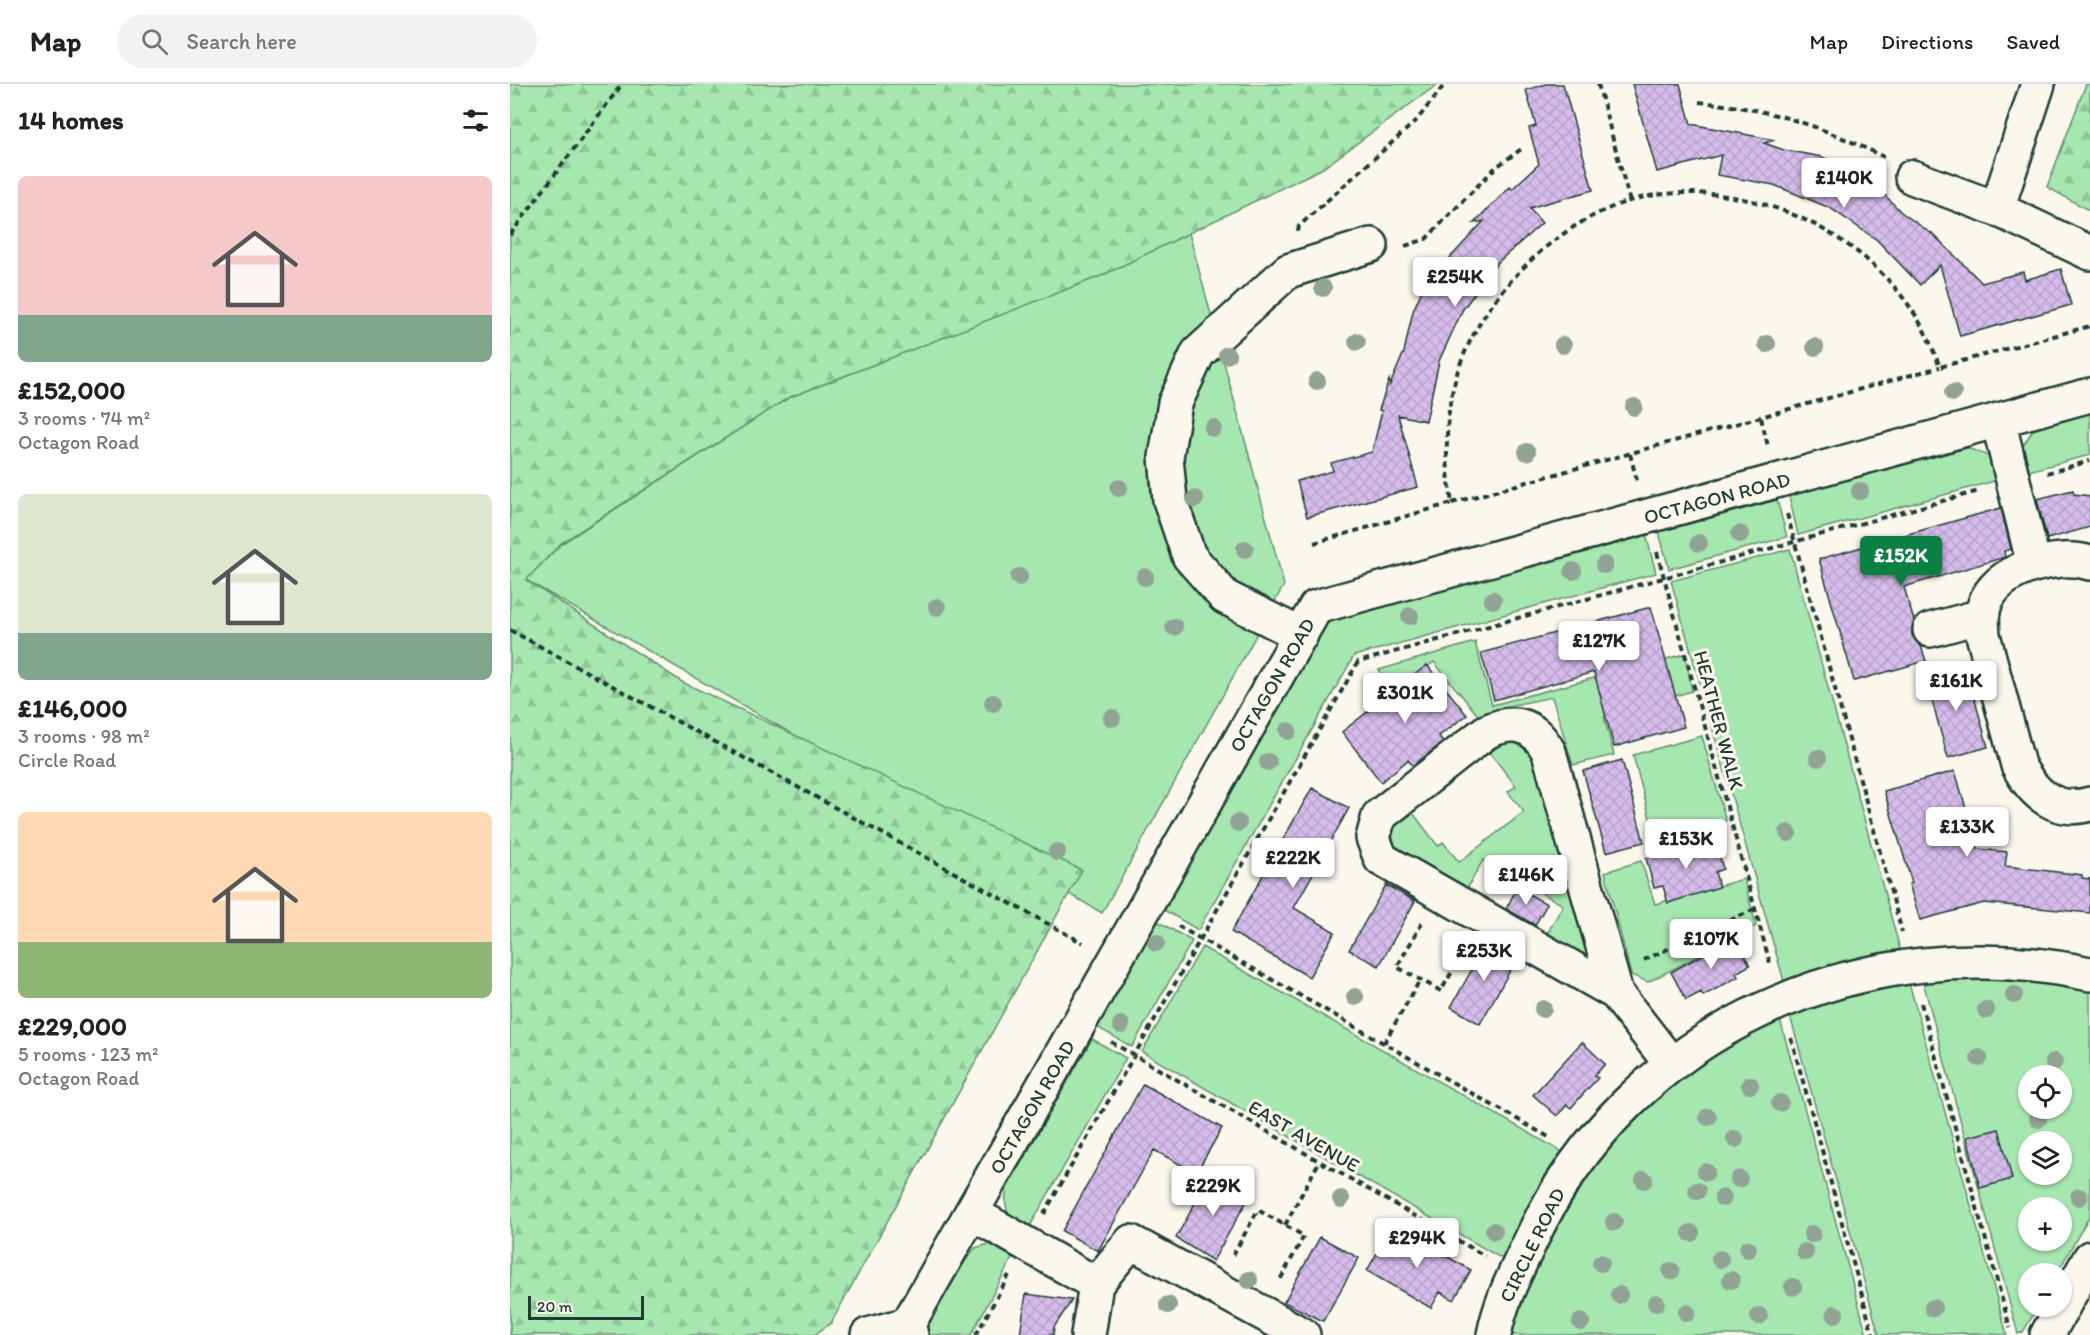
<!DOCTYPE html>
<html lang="en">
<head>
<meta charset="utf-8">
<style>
	body { margin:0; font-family:Itim,sans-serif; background:#f2f2f2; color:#222; height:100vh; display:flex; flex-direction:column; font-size:22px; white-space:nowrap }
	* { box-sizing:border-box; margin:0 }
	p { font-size:20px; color:#767676 }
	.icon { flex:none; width:33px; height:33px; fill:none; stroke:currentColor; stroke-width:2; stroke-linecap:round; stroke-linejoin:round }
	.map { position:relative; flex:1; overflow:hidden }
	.panel { display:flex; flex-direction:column; background:#fff; width:510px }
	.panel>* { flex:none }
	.fabs { position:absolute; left:1508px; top:981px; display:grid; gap:12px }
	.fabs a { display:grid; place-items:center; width:54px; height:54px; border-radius:50%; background:#fff; box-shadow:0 2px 4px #0004; font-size:30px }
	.scale { position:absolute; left:18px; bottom:15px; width:116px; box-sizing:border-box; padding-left:6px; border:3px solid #1f3d34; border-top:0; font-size:16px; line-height:21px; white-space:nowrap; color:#1f3d34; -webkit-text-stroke:4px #fbf7ec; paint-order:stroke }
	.price { position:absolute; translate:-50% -51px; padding:0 14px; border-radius:6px; background:#fff; color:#222; font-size:20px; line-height:39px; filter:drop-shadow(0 2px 3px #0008) }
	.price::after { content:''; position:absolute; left:50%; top:36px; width:18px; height:14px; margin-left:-9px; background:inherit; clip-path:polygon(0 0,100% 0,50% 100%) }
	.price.active { background:#0b8043; color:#fff }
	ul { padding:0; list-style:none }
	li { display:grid; align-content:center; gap:12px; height:318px; padding:0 18px }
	li span { display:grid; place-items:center; height:186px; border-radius:9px; color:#555 }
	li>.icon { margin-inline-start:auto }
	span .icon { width:108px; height:108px; fill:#fffc; stroke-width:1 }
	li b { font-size:26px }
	h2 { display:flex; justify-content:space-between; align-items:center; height:72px; padding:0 18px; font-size:26px }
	header { display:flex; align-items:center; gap:36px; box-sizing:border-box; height:84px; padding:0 30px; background:#fff; border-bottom:2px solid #e0e0e0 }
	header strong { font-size:28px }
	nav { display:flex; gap:33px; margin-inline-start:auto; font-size:21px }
	.search { width:420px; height:54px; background:#f2f2f2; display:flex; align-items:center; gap:15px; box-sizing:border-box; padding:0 21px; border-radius:33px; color:#767676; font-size:22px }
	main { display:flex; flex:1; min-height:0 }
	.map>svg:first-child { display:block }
	.grass { fill:#a6e6af; stroke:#629272; stroke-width:1.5; fill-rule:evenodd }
	.forest { fill:url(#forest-firs); stroke:#629272; stroke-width:1.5 }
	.building { fill:url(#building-cross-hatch); stroke:#1f3d34; stroke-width:1.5 }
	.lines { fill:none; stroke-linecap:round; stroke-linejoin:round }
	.minor-casing { stroke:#1f3d34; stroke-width:38 }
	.path { stroke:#1f3d34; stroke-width:4; stroke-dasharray:6 4.5; stroke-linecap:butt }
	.minor { stroke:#fbf7ec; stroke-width:33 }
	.tree { fill:#91a395 }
	.labels { text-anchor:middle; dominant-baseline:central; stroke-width:6; stroke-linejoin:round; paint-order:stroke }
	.street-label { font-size:20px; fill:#1f3d34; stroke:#fbf7ec }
</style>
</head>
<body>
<header>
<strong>Map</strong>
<div class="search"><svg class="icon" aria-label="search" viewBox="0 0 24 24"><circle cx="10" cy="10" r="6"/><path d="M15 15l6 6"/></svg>Search here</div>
<nav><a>Map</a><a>Directions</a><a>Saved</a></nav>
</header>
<main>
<section class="panel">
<h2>14 homes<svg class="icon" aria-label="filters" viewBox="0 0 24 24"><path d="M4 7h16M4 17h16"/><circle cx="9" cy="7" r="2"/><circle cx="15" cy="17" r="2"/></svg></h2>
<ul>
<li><span style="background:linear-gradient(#f6c9c9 75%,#7fa58c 0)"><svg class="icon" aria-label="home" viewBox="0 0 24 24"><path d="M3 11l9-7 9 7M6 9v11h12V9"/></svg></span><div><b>£152,000</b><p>3 rooms · 74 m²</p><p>Octagon Road</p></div></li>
<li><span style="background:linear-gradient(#dfe7d0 75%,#7fa58c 0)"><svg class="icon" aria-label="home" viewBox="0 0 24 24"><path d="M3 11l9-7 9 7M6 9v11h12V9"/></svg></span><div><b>£146,000</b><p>3 rooms · 98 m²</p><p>Circle Road</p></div></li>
<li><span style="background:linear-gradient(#ffd9b3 70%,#8fb573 0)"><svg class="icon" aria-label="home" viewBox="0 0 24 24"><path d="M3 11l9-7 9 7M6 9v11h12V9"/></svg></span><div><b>£229,000</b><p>5 rooms · 123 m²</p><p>Octagon Road</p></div></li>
</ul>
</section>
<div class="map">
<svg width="1580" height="1251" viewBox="0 0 1580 1251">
	<defs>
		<pattern id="forest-firs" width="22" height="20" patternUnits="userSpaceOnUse" patternTransform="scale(1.5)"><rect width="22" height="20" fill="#a6e6af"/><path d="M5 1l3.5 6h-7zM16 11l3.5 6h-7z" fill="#8ec697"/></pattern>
		<pattern id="building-cross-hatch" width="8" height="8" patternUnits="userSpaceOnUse" patternTransform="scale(1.5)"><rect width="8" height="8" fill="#d6bceb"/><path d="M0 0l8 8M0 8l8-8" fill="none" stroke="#b7a2ca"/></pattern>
	</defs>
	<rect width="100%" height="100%" fill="#fbf7ec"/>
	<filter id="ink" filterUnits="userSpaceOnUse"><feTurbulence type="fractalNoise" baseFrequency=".0167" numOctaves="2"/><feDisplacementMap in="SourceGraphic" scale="12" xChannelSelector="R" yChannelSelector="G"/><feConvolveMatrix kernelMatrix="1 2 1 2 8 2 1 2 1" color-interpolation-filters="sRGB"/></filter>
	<g filter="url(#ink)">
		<path class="grass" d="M 679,149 L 774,501 L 592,829 L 16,496 L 51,460 L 278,314 L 593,191 Z
			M 1580,329 L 1580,371 L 1511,389 L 1510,366 L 1523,346 Z
			M 1458,364 L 1481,373 L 1492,395 L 1288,451 L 1279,412 Z
			M 1267,416 L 1277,453 L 1159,485 L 1149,448 Z
			M 1136,450 L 1146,489 L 844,572 L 688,846 L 654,826 L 818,538 Z
			M 1280,465 L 1391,869 L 1275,901 L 1161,497 Z
			M 965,558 L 982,621 L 1175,570 L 1182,607 L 1094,633 L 1104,671 L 1063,681 L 1042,613 L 993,623 L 971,635 L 924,578 L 884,608 L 869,586 Z
			M 994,652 L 1024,663 L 1083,879 L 1036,852 L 1053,821 L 973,776 L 956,807 L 886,773 L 875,746 L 891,728 L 896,734 L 903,729 L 928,762 L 933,758 L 949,778 L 1014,728 L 998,708 L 1006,702 L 980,669 L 986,664 L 982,658 Z
			M 1192,652 L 1216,737 L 1146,757 L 1123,671 Z
			M 1131,777 L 1145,820 L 1234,795 L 1246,842 L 1138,898 L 1121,891 L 1095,788 Z
			M 647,837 L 682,857 L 622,963 L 587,943 Z
			M 692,863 L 1056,1070 L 996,1177 L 632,968 Z
			M 1474,890 L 1580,903 L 1580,1131 L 1547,1189 L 1518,1190 L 1518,1222 L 1528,1223 L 1513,1248 L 1508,1250 L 1412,894 ZM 1518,992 L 1551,992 L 1551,1024 L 1518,1024 ZM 1518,1058 L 1551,1058 L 1551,1090 L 1518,1090 ZM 1518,1124 L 1551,1124 L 1551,1156 L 1518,1156 Z
			M 1398,895 L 1497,1251 L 1465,1249 L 1369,1251 L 1279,928 Z
			M 1269,932 L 1357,1251 L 1000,1251 C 1028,1151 1095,1044 1182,983 C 1209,964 1240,949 1269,932 Z
			M 582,955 L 616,974 L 516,1149 C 500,1136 492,1126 497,1104 Z
			M 487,1158 L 507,1165 L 461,1251 L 419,1251 L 416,1242 L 456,1176 L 465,1164 Z"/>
		<path class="forest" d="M 0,0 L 928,0 L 813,84 L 593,191 L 278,314 L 51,459 L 16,496 L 172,598 L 572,786 L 321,1239 L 304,1251 L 0,1251 Z
			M 1576,0 L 1580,0 L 1580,127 L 1537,103 Z"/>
		<path class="building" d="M 1036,0 L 1053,0 L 1083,106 L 1019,124 L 1032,139 L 987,179 L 953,225 L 929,277 L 916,337 L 888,331 L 908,403 L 797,433 L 787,397 L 823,387 L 821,379 L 862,368 L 872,327 L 869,326 L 879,296 L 880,301 L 894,268 L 903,227 L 914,202 L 974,137 L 964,139 L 1000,103 L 1002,105 L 1029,80 L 1019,44 L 1026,42 L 1016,6 Z
			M 1122,0 L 1170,0 L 1181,40 L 1265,56 L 1254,59 L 1274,66 L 1312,73 L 1342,85 L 1367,103 L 1391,128 L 1422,150 L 1421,148 L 1472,199 L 1513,188 L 1515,196 L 1551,185 L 1561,221 L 1450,252 L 1430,181 L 1410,201 L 1367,156 L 1320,124 L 1264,101 L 1207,91 L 1211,71 L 1147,88 Z
			M 1563,406 L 1564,410 L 1580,412 L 1580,443 L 1537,455 L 1527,415 Z
			M 1491,424 L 1501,465 L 1494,467 L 1495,473 L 1394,503 L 1404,537 L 1402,551 L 1411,562 L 1416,577 L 1344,597 L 1309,475 Z
			M 1141,523 L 1174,643 L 1104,663 L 1084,588 L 984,616 L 971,569 Z
			M 917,581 L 957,631 L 929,652 L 933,658 L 903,682 L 898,676 L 871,698 L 832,648 Z
			M 1455,581 L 1478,663 L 1438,674 L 1415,592 Z
			M 1112,676 L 1134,758 L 1096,768 L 1073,687 Z
			M 1445,687 L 1468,765 L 1497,768 L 1495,782 L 1572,791 L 1572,794 L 1580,795 L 1580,829 L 1474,819 L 1410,836 L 1399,800 L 1402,799 L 1374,707 Z
			M 802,704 L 839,724 L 784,824 L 825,848 L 799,893 L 721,848 Z
			M 1205,755 L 1213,785 L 1205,788 L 1209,803 L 1158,819 L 1153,802 L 1144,804 L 1136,774 Z
			M 876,801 L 905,817 L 869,882 L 839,866 Z
			M 1007,804 L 1037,820 L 1025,841 L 996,825 Z
			M 1225,853 L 1240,881 L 1226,889 L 1228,893 L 1193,912 L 1191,908 L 1176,916 L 1161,888 Z
			M 978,857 L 1007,874 L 970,940 L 941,923 Z
			M 1072,958 L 1095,980 L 1084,992 L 1088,994 L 1074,1009 L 1061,1024 L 1057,1021 L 1047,1032 L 1023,1011 Z
			M 633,1000 L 712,1044 L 686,1089 L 644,1066 L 588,1167 L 552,1147 Z
			M 1489,1045 L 1502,1095 L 1470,1104 L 1457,1053 Z
			M 701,1090 L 740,1111 L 703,1177 L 666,1154 Z
			M 882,1142 L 961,1186 L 944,1216 L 930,1208 L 921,1224 L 857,1187 Z
			M 810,1153 L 849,1174 L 813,1237 L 774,1218 Z
			M 516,1210 L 562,1216 L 544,1243 L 543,1251 L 510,1251 Z"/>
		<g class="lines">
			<g class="minor-casing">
				<path id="minor" d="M 1402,93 L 1487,125 L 1580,169
					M 1487,125 L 1528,0
					M 1488,336 L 1524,481
					M 1580,479 C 1548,469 1493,483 1477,515 C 1471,527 1472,538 1473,551 L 1508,681 C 1523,710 1546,730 1580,720
					M 1420,546 L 1472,532
					M 791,551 L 715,513 L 679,472 L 660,416 L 656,373 L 665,319 L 688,269 L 778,187 L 861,161
					M 1106,909 L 1039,668 C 1023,639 1004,635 976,648 L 869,732 L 863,754 L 871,775 L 1106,909 L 1161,980
					M 462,1129 L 586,1200
					M 358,1251 L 398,1240
					M 401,1251 L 398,1240 L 806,523 L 1580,311
					M 578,1251 L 586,1200 L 621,1158 L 793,1251
					M 984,1251 C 990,1218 1006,1188 1020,1158 C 1118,945 1354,841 1580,890
					M 1537,1251 L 1580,1174"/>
			</g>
			<path class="path" d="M 1088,0 L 1120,118
				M 1189,18 C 1262,25 1308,41 1374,73
				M 788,147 L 789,142 L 907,36 L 935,0
				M 0,151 L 112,0
				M 895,162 L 916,155 L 986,83 L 1013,64
				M 1251,334 L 1258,362
				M 1120,370 L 1127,397
				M 1537,389 L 1580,377
				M 942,419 L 1430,283
				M 1277,430 L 1392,848
				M 804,459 L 942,419 C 935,377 934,336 946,293 C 971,207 1062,119 1154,110 C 1247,101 1349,147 1402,226 C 1414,243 1422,263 1430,283 L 1580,242
				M 1147,468 L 1261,883
				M 0,546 L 573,859
				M 912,839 L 887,883 L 931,907 L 956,863
				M 668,842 L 1042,1055
				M 1134,876 L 1245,825
				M 1411,919 L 1500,1244
				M 1281,954 L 1363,1251
				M 601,958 L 975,1172
				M 874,959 L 910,896
				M 534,1130 L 848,578 L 1469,407
				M 775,1141 L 809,1078
				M 723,1171 L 748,1126 L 794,1152 L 770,1196
				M 466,1251 L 499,1191"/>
			<use href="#minor" class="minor"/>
		</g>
		<g class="tree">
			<circle cx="813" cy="204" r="9"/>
			<circle cx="847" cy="258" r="9"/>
			<circle cx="1257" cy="260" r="9"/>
			<circle cx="1053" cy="261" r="9"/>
			<circle cx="1305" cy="263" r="9"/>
			<circle cx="717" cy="271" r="9"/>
			<circle cx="807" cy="297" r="9"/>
			<circle cx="1443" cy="309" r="9"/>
			<circle cx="1124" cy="323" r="9"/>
			<circle cx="703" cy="344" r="9"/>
			<circle cx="1017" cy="368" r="9"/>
			<circle cx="609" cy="404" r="9"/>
			<circle cx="1350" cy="407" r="9"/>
			<circle cx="685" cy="415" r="9"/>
			<circle cx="1230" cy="450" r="9"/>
			<circle cx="1189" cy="459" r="9"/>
			<circle cx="735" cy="465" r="9"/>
			<circle cx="1094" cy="481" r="9"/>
			<circle cx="1063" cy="487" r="9"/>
			<circle cx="509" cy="493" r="9"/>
			<circle cx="635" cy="493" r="9"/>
			<circle cx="983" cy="516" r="9"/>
			<circle cx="427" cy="523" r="9"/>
			<circle cx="900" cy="532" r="9"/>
			<circle cx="664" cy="543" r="9"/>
			<circle cx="483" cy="619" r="9"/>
			<circle cx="602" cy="634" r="9"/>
			<circle cx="778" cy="647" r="9"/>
			<circle cx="1308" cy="674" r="9"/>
			<circle cx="758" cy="678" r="9"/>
			<circle cx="728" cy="739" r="9"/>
			<circle cx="1278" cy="749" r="9"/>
			<circle cx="547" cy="768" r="9"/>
			<circle cx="646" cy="859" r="9"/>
			<circle cx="1504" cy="911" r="9"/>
			<circle cx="845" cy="913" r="9"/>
			<circle cx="1033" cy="925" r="9"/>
			<circle cx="1476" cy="926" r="9"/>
			<circle cx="611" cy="941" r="9"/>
			<circle cx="1469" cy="974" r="9"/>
			<circle cx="1544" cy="978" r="9"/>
			<circle cx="1240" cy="1001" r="9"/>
			<circle cx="1270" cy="1019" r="9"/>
			<circle cx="1198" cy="1033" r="9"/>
			<circle cx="1528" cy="1035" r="9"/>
			<circle cx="1225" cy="1055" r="9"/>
			<circle cx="1196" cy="1088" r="9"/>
			<circle cx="1229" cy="1095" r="9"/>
			<circle cx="1134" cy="1096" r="9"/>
			<circle cx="1187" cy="1107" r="9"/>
			<circle cx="1569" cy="1113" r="9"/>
			<circle cx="1213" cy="1114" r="9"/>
			<circle cx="831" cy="1115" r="9"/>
			<circle cx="1104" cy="1138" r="9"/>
			<circle cx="984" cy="1147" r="9"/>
			<circle cx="1181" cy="1149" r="9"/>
			<circle cx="1302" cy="1150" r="9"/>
			<circle cx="1238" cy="1165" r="9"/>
			<circle cx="1295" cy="1168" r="9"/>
			<circle cx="1210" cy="1175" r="9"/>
			<circle cx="1091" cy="1179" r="9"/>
			<circle cx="1161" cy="1187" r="9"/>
			<circle cx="739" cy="1196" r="9"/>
			<circle cx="1221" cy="1196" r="9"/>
			<circle cx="1283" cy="1203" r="9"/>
			<circle cx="1109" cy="1211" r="9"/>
			<circle cx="1146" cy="1219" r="9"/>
			<circle cx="658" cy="1221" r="9"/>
			<circle cx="1423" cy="1224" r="9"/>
			<circle cx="1177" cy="1229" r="9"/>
			<circle cx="1325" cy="1230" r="9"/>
			<circle cx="1249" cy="1232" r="9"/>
			<circle cx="1071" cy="1238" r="9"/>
		</g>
	</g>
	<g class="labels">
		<g class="street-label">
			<text transform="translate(1207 414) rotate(-15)">OCTAGON ROAD</text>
			<text transform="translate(762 601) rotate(-60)">OCTAGON ROAD</text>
			<text transform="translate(1209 636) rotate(75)">HEATHER WALK</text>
			<text transform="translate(522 1023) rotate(-60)">OCTAGON ROAD</text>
			<text transform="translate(794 1052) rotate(30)">EAST AVENUE</text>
			<text transform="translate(1022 1161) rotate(-64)">CIRCLE ROAD</text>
		</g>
	</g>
</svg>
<div class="fabs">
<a><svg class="icon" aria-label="locate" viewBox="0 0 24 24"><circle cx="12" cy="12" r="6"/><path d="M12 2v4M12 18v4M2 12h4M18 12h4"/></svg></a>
<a><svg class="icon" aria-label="layers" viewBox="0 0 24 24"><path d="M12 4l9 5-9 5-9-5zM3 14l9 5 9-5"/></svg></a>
<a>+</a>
<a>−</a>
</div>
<div class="scale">20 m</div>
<b class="price" style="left:1334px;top:125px">£140K</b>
<b class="price" style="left:945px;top:224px">£254K</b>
<b class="price active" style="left:1391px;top:503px">£152K</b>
<b class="price" style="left:1089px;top:588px">£127K</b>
<b class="price" style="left:1446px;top:628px">£161K</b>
<b class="price" style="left:895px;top:640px">£301K</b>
<b class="price" style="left:1457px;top:774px">£133K</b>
<b class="price" style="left:1176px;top:786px">£153K</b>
<b class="price" style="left:783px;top:805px">£222K</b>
<b class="price" style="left:1016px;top:822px">£146K</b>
<b class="price" style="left:1201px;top:886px">£107K</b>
<b class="price" style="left:974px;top:898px">£253K</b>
<b class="price" style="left:703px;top:1133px">£229K</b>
<b class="price" style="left:907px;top:1185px">£294K</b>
</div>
</main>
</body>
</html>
